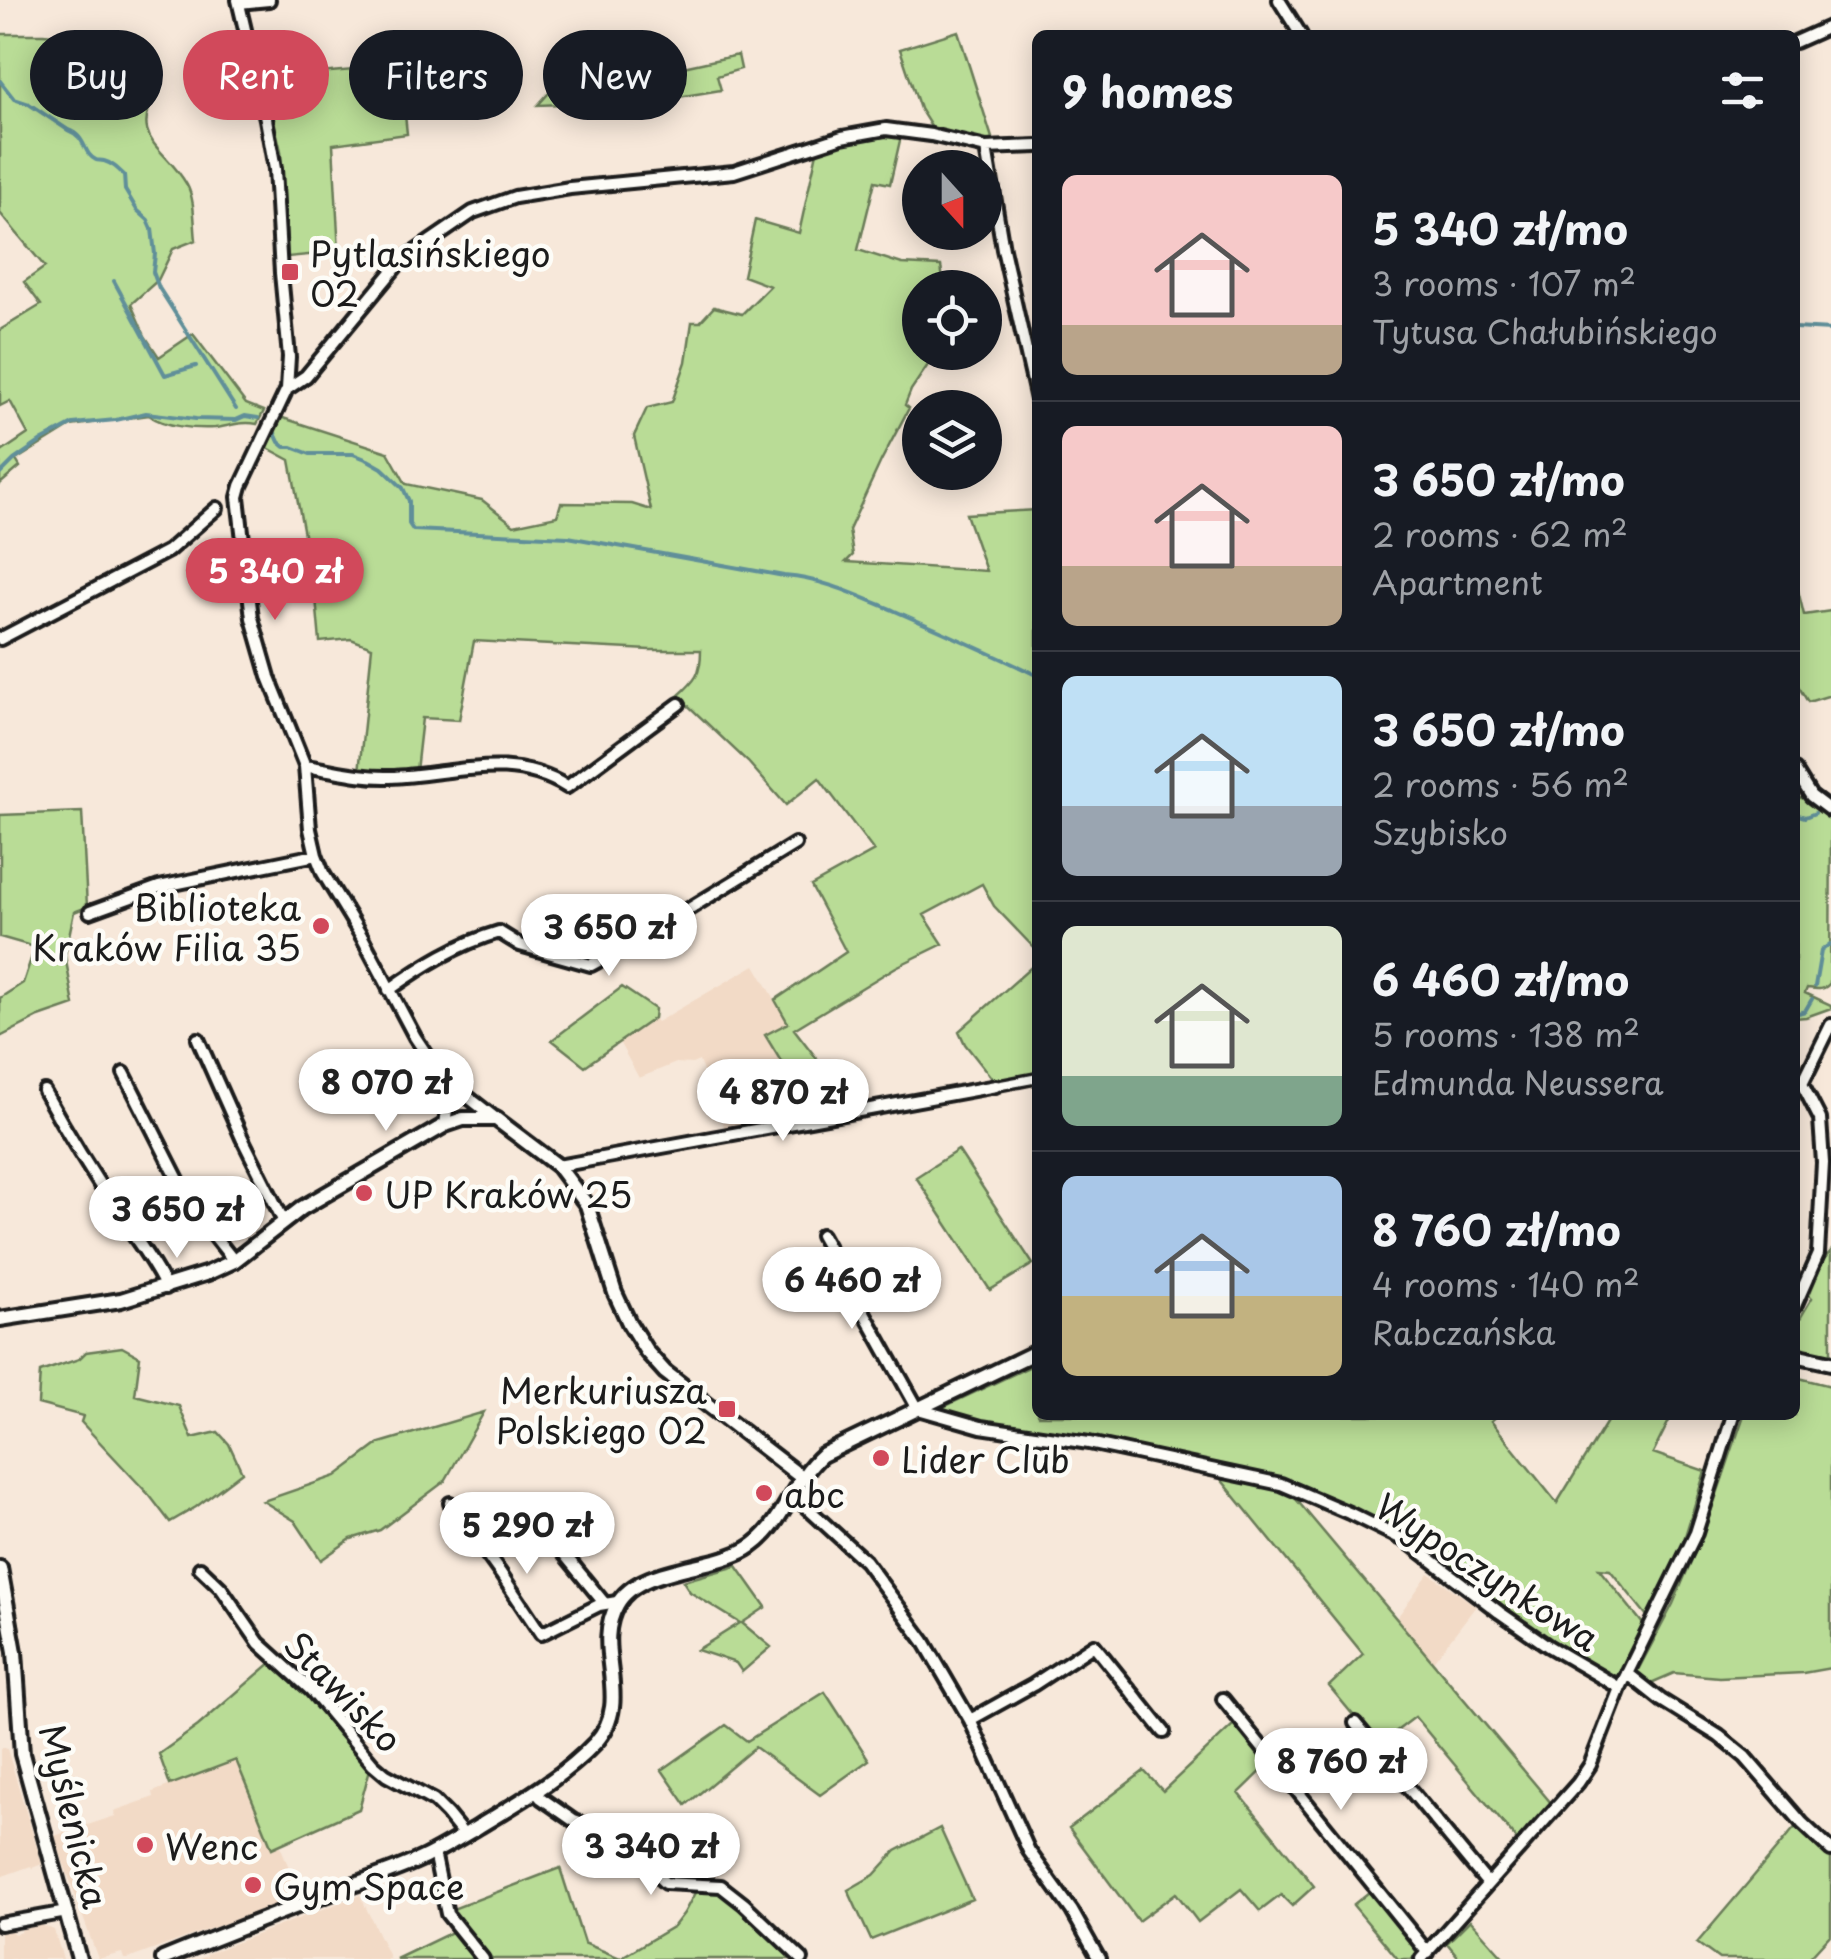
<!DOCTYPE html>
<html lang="en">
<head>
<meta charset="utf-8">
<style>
	body { margin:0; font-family:"Playpen Sans",sans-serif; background:#242831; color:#f1f3f6; height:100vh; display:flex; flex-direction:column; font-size:38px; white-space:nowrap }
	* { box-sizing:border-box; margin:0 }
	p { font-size:32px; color:#9ea1a6 }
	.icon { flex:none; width:55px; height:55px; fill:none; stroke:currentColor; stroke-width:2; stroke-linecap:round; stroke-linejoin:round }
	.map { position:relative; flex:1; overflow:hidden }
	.side { position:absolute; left:1032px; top:30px; width:768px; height:1390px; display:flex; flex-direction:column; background:#171b24; border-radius:15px; box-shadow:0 5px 25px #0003 }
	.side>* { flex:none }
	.banner { position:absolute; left:30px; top:30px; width:852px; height:90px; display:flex; gap:20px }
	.needle { width:65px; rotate:159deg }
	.buttons { position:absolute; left:902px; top:150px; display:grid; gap:20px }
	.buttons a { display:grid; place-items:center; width:100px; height:100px; border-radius:50%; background:#171b24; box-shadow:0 5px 25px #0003; font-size:50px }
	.price { position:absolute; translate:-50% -85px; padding:0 22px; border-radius:35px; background:#fff; color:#222; font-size:32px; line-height:65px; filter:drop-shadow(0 2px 5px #0008) }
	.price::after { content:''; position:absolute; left:50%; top:60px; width:30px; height:22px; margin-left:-15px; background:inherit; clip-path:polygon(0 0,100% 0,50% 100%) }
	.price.selected { background:#d1495b; color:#fff }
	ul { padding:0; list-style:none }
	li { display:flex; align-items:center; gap:30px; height:250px; padding:0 30px }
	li+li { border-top:2px solid #363941 }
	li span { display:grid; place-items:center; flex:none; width:280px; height:200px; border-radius:15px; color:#555 }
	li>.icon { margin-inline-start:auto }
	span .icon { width:120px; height:120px; fill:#fffc; stroke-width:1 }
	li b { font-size:42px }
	h2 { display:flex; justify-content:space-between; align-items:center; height:120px; padding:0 30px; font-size:42px }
	.tag { padding:0 35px; border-radius:45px; background:#171b24; box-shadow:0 5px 25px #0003; font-size:35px; line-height:90px }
	.tag.selected { background:#d1495b; color:#fff }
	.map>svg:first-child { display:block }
	.built { fill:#f2dac6 }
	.green { fill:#b9dc96; stroke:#6a7c59; stroke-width:2.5 }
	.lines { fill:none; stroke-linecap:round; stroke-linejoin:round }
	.stream { stroke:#608f99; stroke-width:4 }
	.pedestrian-casing { stroke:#1c1c1c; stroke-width:15 }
	.minor-casing { stroke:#1c1c1c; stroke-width:18 }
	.tertiary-casing { stroke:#1c1c1c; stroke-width:20 }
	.pedestrian { stroke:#fdfcf7; stroke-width:8 }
	.minor { stroke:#fdfcf7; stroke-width:10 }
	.tertiary { stroke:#fdfcf7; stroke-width:12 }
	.poi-dot { fill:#d1495b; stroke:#fdfcf7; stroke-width:4 }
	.labels { text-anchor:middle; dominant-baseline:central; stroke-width:9; stroke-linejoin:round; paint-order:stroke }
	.poi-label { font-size:35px; fill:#1c1c1c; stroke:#fdfcf7; text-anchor:start }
	.street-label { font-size:35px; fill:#1c1c1c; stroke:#fdfcf7 }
</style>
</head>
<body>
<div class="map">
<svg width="1831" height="1959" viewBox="0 0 1831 1959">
	<rect width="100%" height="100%" fill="#f7e8da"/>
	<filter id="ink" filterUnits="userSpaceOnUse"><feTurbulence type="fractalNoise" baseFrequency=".01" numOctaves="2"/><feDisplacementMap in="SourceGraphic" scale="20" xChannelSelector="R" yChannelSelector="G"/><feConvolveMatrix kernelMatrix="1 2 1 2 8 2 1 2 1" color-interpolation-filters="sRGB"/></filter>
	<g filter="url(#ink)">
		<path class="built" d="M 755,965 L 789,1023 L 766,1036 L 808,1106 L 789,1117 L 726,1131 L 699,1061 L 692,1064 L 676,1063 L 639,1078 L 619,1042 L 654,1018 L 657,1022 Z
			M 1429,1573 L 1476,1606 L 1432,1663 L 1396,1619 Z
			M 3,1747 L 7,1749 L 42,1864 L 32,1868 L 31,1866 L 0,1877 L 0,1749 Z
			M 236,1759 L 272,1848 L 280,1845 L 300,1896 L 128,1959 L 124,1959 L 122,1953 L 98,1959 L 54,1836 L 115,1816 L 114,1811 L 154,1797 L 153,1792 Z
			M 360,1895 L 390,1959 L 199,1959 L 207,1956 L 206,1954 Z
			M 41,1925 L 54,1930 L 63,1959 L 0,1959 L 0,1933 L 11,1930 L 14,1934 L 21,1932 L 22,1929 Z"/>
		<path class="green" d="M 958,31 L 992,138 L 989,144 L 935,133 L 920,109 L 900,49 Z
			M 0,34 L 43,34 L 65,36 L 103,86 L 127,72 L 158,89 C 127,142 165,145 187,185 C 195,199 194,224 196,240 L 173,249 L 158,280 L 131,304 L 145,336 L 159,357 L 193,334 L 246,404 L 264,411 L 257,424 C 242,421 230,426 215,428 C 196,429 164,427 149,415 L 71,426 L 16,460 L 20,467 L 0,484 L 0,453 L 28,434 L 10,401 L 0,406 L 0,330 L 41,305 L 24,282 L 45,267 L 0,213 Z
			M 303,45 L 308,74 L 400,66 L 407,134 L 333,144 L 339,252 L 288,257 L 281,151 L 258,57 Z
			M 738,55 L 741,69 L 717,76 L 721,90 L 654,101 L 538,105 L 580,59 L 591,60 L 591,80 L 674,69 Z
			M 876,134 L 901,136 L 890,184 L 875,181 L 858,250 L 902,264 L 941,266 L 944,287 L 920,288 L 920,352 L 936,353 L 911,390 L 905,405 L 909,408 L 881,461 L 849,530 L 853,555 L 846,562 L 986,571 L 966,514 L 1037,510 L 1037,951 L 994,906 L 982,884 L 924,915 L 943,944 L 896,967 L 794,1029 L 838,1086 L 808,1106 L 765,1035 L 788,1023 L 775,1000 L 846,952 L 811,886 L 874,851 L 819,778 L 786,805 L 748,762 L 678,696 C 696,680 701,674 701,650 L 650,650 L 474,641 L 459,720 L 422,718 L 416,771 L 359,772 L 372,647 L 351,639 L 320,642 L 316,598 L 290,460 L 266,447 L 280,417 L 388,452 L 406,484 L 482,500 L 514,525 L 557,516 L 561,503 L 632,504 L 651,510 L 634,436 L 647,408 L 672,402 L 686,362 L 692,322 L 700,322 L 714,307 L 742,314 L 770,286 L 743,276 L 755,220 L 799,233 L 817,152 L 854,138 Z
			M 1795,578 L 1804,615 L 1831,611 L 1831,695 L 1808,702 L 1795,681 Z
			M 1795,798 L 1807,798 L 1831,818 L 1830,983 C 1824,991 1816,989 1807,988 L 1805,993 L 1831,1005 L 1831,1008 L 1806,1017 L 1795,1018 Z
			M 82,812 L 87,907 L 74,912 L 65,955 L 74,1005 L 39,1017 L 0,1037 L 0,998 L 23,983 L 35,947 L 0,937 L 0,815 Z
			M 1037,962 L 1037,1074 L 994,1081 L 965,1044 L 959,1031 Z
			M 622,987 L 655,1009 L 654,1018 L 585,1066 L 552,1040 Z
			M 958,1150 L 1033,1264 L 990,1290 L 916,1177 Z
			M 1831,1251 L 1831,1357 L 1795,1348 L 1795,1321 L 1798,1322 L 1812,1298 L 1809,1295 L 1824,1259 Z
			M 122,1347 L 140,1357 L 135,1395 L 179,1406 L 192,1438 L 218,1432 L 229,1444 L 242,1472 L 196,1507 L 170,1522 L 150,1496 L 81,1422 L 83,1416 L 38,1404 L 40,1372 L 79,1359 L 86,1352 Z
			M 1037,1363 L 1038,1415 L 1498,1415 L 1491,1421 L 1557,1503 L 1611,1415 L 1672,1415 L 1653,1453 L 1705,1471 L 1682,1546 L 1647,1616 L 1610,1570 L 1599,1569 L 1643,1624 L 1616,1678 L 1510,1617 L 1409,1535 L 1281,1481 L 1211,1463 L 1092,1440 L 978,1422 L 943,1414 L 939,1409 Z
			M 1795,1377 L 1831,1386 L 1831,1668 L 1803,1673 L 1719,1677 L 1674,1673 L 1651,1683 L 1637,1672 L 1673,1604 L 1706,1526 L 1744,1415 L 1795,1415 Z
			M 484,1412 L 445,1481 L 380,1530 L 351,1539 L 321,1560 L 295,1521 L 263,1501 L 336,1476 L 380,1443 Z
			M 1223,1475 L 1278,1487 L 1290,1492 L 1551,1803 L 1517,1840 L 1415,1717 L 1378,1745 L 1329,1686 L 1363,1654 L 1220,1478 Z
			M 737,1566 L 766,1607 L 742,1623 L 771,1647 L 742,1672 L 736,1663 L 697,1650 L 740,1623 L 690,1592 L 683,1581 Z
			M 273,1661 C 311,1691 340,1731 370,1769 L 359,1809 L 272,1848 L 236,1760 L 170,1785 L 159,1754 L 198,1726 Z
			M 825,1692 L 869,1760 L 820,1795 L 755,1747 L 686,1805 L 662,1770 L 726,1725 L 747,1741 Z
			M 1236,1722 L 1270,1763 L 1239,1793 L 1314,1886 L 1292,1906 L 1281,1895 L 1260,1911 L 1241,1889 L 1198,1922 L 1176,1893 L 1138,1921 L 1069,1828 L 1144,1771 L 1163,1791 Z
			M 1797,1825 L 1831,1858 L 1831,1934 L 1808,1959 L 1719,1959 L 1697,1943 Z
			M 940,1828 L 972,1899 L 871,1940 L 848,1890 L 874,1875 L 896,1851 Z
			M 560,1868 L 584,1943 L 620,1958 L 674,1926 L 684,1913 L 698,1887 L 718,1890 L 727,1894 L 795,1959 L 487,1959 L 450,1910 Z
			M 1369,1892 L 1420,1954 L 1412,1959 L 1398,1959 L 1353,1905 Z
			M 1470,1920 L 1505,1959 L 1460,1959 L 1447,1943 Z
			M 454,1931 L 476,1959 L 396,1959 Z"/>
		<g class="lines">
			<path class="stream" d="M 0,81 L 14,99 L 29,104 L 68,130 C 87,137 82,153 96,160 C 98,161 101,160 104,161 C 112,163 118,169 124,175 L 125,190 L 137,210 L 148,220 L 152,229 L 155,254 L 153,272 L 159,288 L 236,409
				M 114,281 L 165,375 L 196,366
				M 1795,328 L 1831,330
				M 274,431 L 279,442 L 285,447 L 292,447 L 310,454 L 353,454 L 368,460 L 382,468 L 403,488 L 409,501 L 409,524 L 413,530 L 568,537 L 784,576 C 825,579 859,596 895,611 C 943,632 991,653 1038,676
				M 0,474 L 14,460 L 43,440 L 73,424 L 116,420 L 146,413 L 196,419 L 236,420 L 245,416 L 258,418
				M 1795,814 L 1805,817 L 1815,813
				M 1815,986 L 1821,951 L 1830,944
				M 1795,1014 L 1805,1011 L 1812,999"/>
			<g class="pedestrian-casing">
				<path id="pedestrian" d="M 996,1086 L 1038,1078"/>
			</g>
			<g class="minor-casing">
				<path id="minor" d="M 238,0 L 266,119 L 275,169 L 281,273 L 289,357 L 287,389 L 241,486 L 238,497 L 252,618 L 269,677 L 305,766 L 310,829 L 316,855 L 323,873 L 362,937 L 415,1037 L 441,1076 L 448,1101 L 445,1125
					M 1279,0 L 1301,35
					M 239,3 L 269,0
					M 1795,42 L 1831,26
					M 986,148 L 1003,249 L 1038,404
					M 287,389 L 306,376 L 400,262 L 473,212 L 515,197 L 570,188 L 734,172 L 842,137 L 886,129 L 931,135 L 986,148 L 1038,146
					M 0,639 L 168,551 L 217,508
					M 305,766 C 333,770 361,778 390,777 C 452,775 509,751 567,787 L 679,704
					M 1795,770 L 1811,796 L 1831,811
					M 90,912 L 159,887 L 316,855
					M 389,990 C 424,965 458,944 499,932 L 520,945 L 591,965 L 648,934 L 795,844
					M 198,1039 L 242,1138 L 284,1222
					M 124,1073 L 193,1209 L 234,1261
					M 441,1076 L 495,1118
					M 44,1091 C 67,1133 92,1174 119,1214 C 135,1239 154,1261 166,1288
					M 558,1166 L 996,1086
					M 821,1235 L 918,1409 L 981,1427 L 1089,1443 L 1281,1484 L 1349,1513 L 1408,1542 L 1499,1612 L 1548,1646 L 1620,1688
					M 1795,1306 L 1818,1254 L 1823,1163 L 1820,1119 L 1802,1084 L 1831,1025
					M 792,1494 L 865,1561 L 924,1641 L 970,1720 L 1029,1851 L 1072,1911 L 1099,1959
					M 450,1503 L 501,1574 L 541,1634 L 599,1605 L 617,1602
					M 538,1522 L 605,1604
					M 200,1568 L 221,1588 L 259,1643 L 311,1690 L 373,1764 L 386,1775 L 434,1801 L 447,1814 L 464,1835
					M 1627,1673 L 1661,1700 L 1719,1736 L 1745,1757 L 1802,1823 L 1831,1850
					M 1223,1699 L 1428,1953
					M 970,1720 L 1033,1685 L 1094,1645 L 1164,1732
					M 1355,1723 L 1488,1884
					M 535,1791 L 541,1798 L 574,1821 L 628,1839 L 647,1866 L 665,1883 L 721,1886 L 744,1904 L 802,1959
					M 434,1852 L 447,1914 L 483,1959
					M 0,1924 L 67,1912
					M 1421,1959 L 1578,1783 L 1590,1765 L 1620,1688 L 1696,1533 L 1733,1415"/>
			</g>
			<g class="tertiary-casing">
				<path id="tertiary" d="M 0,1319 L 121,1300 L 208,1273 L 234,1261 L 302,1208 L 445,1125 L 463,1119 L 496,1119 L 558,1166 L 587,1205 L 615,1293 L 629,1323 L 647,1352 L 665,1372 L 801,1477
					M 1795,1355 L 1831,1363
					M 0,1568 L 15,1652 L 22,1754 L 79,1959
					M 163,1959 C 217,1937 271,1916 326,1895 C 358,1882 394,1872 425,1857 C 443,1848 461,1837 478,1827 C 519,1802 562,1778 595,1743 C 635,1700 591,1650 617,1605 C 638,1566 711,1570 747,1549 C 783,1528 791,1482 822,1455 L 1038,1351"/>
			</g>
			<use href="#pedestrian" class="pedestrian"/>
			<use href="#minor" class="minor"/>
			<use href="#tertiary" class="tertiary"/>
		</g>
	</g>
	<g class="poi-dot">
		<rect x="280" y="262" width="20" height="20" rx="5"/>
		<circle cx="321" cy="926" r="10"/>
		<circle cx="364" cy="1193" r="10"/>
		<rect x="717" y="1399" width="20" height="20" rx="5"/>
		<circle cx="881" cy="1458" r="10"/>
		<circle cx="764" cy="1493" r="10"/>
		<circle cx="145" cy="1845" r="10"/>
		<circle cx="253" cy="1885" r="10"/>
	</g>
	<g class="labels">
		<g class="poi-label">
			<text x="310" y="252">Pytlasińskiego<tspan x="310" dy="40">02</tspan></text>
			<text x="301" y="906" text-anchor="end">Biblioteka<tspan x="301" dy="40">Kraków Filia 35</tspan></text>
			<text x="384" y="1193">UP Kraków 25</text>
			<text x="707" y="1389" text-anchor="end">Merkuriusza<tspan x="707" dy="40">Polskiego 02</tspan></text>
			<text x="901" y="1458">Lider Club</text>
			<text x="784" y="1493">abc</text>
			<text x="165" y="1845">Wenc</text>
			<text x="273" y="1885">Gym Space</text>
		</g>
		<g class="street-label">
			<text transform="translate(1488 1571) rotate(33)">Wypoczynkowa</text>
			<text transform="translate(344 1691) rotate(46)">Stawisko</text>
			<text transform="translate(75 1816) rotate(76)">Myślenicka</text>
		</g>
	</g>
</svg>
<div class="buttons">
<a><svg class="needle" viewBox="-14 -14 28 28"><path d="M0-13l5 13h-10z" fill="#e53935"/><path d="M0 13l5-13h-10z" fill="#9ea1a6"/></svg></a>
<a><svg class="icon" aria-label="locate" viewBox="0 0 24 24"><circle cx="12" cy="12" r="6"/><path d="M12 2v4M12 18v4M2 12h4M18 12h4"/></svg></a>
<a><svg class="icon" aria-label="layers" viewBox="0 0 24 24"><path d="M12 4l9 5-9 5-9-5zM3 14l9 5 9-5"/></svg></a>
</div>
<b class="price selected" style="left:275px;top:623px">5 340 zł</b>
<b class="price" style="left:609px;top:979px">3 650 zł</b>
<b class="price" style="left:386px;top:1134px">8 070 zł</b>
<b class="price" style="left:783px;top:1144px">4 870 zł</b>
<b class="price" style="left:177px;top:1261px">3 650 zł</b>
<b class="price" style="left:852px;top:1332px">6 460 zł</b>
<b class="price" style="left:527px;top:1577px">5 290 zł</b>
<b class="price" style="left:1341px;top:1813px">8 760 zł</b>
<b class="price" style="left:651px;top:1898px">3 340 zł</b>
<div class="banner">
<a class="tag">Buy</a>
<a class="tag selected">Rent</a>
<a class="tag">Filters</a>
<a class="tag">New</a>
</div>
<section class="side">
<h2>9 homes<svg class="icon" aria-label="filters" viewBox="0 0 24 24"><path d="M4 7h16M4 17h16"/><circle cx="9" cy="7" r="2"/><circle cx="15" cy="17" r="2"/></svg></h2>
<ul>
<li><span style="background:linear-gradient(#f6c9c9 75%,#b9a48a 0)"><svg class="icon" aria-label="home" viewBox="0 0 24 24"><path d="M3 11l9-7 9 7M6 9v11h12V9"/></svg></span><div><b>5 340 zł/mo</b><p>3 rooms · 107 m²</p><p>Tytusa Chałubińskiego</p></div></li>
<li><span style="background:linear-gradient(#f6c9c9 70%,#b9a48a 0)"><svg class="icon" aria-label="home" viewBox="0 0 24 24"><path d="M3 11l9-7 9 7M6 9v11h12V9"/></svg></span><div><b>3 650 zł/mo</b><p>2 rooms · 62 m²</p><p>Apartment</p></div></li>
<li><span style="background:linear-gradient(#bfe0f5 65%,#9aa5b1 0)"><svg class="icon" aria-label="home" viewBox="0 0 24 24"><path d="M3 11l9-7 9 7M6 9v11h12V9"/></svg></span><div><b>3 650 zł/mo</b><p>2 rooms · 56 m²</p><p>Szybisko</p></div></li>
<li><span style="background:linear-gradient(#dfe7d0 75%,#7fa58c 0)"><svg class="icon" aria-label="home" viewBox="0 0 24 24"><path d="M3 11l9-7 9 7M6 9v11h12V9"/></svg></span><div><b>6 460 zł/mo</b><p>5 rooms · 138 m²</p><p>Edmunda Neussera</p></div></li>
<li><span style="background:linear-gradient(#a9c7e8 60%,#c2b280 0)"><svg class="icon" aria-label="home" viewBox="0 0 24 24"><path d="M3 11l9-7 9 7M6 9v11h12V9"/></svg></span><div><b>8 760 zł/mo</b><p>4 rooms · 140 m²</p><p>Rabczańska</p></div></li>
</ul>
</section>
</div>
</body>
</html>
